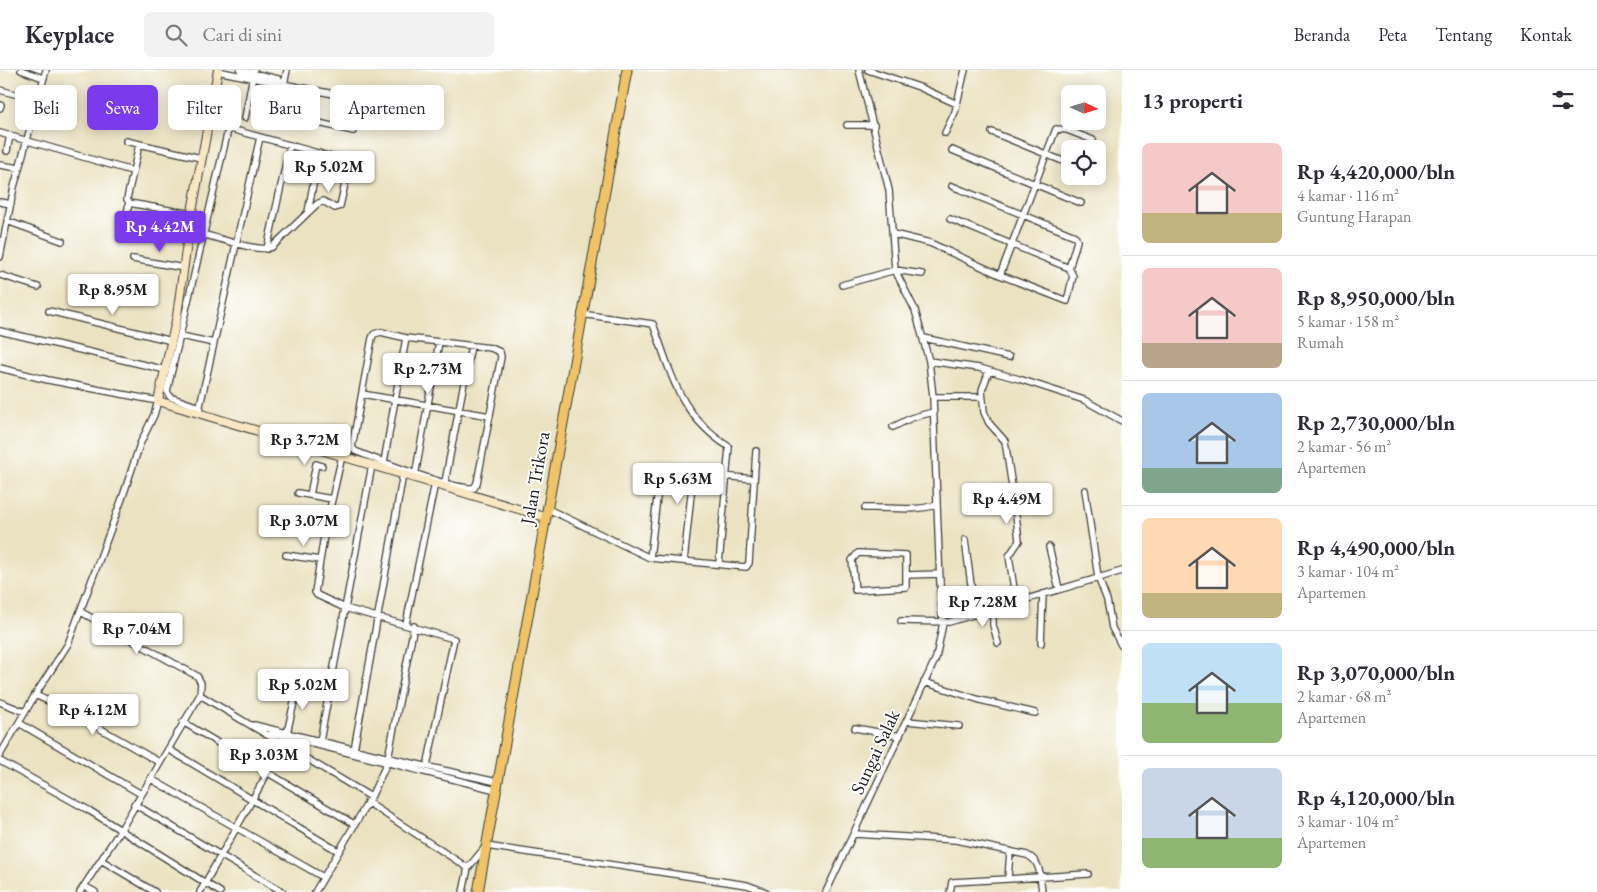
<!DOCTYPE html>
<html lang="id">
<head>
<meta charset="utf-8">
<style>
	body { margin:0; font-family:"EB Garamond",serif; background:#f2f2f3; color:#2b2b33; height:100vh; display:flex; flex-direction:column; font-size:19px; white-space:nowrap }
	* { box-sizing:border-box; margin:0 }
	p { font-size:16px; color:#7c7c81 }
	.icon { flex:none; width:28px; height:28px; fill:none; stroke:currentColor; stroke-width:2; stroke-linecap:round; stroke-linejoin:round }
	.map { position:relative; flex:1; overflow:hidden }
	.panel { display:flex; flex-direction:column; background:#fff; width:475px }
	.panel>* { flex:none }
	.banner { position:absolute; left:15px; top:15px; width:475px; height:45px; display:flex; gap:10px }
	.needle { width:32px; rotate:94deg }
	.tools { position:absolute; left:1061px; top:15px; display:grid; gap:10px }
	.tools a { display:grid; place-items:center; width:45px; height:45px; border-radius:8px; background:#fff; box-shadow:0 2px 12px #0003; font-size:25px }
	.price { position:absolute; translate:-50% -42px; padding:0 11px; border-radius:5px; background:#fff; color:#222; font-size:16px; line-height:32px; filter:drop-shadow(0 1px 2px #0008) }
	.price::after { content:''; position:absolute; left:50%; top:30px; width:15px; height:11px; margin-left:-8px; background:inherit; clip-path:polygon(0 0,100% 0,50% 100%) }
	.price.active { background:#7c3aed; color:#fff }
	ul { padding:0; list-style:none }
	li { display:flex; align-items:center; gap:15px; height:125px; padding:0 20px }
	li+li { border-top:1px solid #e1e1e2 }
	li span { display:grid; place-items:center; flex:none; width:140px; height:100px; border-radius:8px; color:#555 }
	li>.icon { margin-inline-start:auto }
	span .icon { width:60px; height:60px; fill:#fffc; stroke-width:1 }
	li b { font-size:21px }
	h2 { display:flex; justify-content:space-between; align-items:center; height:60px; padding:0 20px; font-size:21px }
	.chip { padding:0 18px; border-radius:8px; background:#fff; box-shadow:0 2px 12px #0003; font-size:18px; line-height:45px }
	.chip.active { background:#7c3aed; color:#fff }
	header { display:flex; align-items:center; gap:30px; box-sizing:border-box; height:70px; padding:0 25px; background:#fff; border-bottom:1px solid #e1e1e2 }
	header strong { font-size:24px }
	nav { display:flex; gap:28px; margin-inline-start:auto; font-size:18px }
	.search { width:350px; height:45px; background:#f2f2f3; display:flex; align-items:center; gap:12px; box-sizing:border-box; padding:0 18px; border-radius:8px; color:#7c7c81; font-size:19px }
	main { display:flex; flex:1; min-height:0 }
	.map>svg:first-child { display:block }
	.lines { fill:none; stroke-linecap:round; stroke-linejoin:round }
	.street-casing { stroke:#3b3a35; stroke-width:8 }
	.secondary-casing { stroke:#3b3a35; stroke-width:10 }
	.primary-casing { stroke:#3b3a35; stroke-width:11 }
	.street { stroke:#fff; stroke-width:5.5 }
	.secondary { stroke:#f9e7c3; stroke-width:8 }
	.primary { stroke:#efc469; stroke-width:9 }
	.labels { text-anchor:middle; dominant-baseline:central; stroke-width:4; stroke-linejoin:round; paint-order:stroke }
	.street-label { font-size:19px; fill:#1c1c1c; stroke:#fff }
</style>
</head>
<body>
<header>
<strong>Keyplace</strong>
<div class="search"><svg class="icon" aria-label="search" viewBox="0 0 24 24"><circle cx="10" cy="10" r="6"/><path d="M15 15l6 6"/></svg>Cari di sini</div>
<nav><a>Beranda</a><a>Peta</a><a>Tentang</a><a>Kontak</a></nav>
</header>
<main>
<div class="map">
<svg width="1122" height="822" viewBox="0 0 1122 822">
	<rect width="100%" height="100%" fill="#fff"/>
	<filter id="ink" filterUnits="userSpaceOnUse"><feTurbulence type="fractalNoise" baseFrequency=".02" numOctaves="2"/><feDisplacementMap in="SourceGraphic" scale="10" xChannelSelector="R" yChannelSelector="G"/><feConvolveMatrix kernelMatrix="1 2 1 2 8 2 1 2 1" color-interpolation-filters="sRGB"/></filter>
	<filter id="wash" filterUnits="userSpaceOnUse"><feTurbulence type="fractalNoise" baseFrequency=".0096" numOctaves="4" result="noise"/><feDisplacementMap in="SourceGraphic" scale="20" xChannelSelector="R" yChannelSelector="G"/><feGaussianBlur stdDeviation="1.12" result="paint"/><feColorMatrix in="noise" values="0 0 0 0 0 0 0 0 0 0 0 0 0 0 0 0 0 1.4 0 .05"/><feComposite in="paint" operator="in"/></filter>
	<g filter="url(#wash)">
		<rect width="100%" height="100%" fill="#ebe2c1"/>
	</g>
	<g filter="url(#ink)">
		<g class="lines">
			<g class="street-casing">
				<path id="street" d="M 21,0 L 43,8
					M 240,0 L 278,9 L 286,14
					M 287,0 L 279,40 L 281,44 L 353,61
					M 868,0 L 919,17 L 957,34
					M 217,1 L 359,29
					M 0,20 L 37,30
					M 0,38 L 1,35
					M 245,48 L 254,0
					M 847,55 L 874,55
					M 992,62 L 1070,94
					M 0,63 L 132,101
					M 945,63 L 955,42 L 965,0
					M 126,71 L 201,88
					M 952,80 L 1081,133
					M 7,81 L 10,65
					M 0,95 L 19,98
					M 952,116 L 1075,166 L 1077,171 L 1069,198
					M 0,132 L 11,134
					M 129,133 L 192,144
					M 308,142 L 319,83
					M 7,151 L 62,171
					M 893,164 L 930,173 L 1000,205 L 1067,231 L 1073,206 L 1069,198 L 950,149
					M 123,166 L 129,133 L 127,129 L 139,75
					M 267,179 L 290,75
					M 0,187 L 14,117 L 46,0
					M 133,189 L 184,198
					M 0,205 L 38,217
					M 1000,205 L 1056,59 L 1067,60 L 1093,70
					M 842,215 L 895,200 L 922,204
					M 49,241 L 172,271
					M 581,244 L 653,254 C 672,305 679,345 729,377 L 719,494
					M 0,261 L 166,300
					M 381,262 L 406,268 L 491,278 L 500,282 L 501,287 L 477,413 L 474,418 C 452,420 378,390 355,381 L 352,377 L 372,268 L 374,264 Z
					M 181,266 L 214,273
					M 924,268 L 1009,287
					M 929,291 L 979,298 L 1019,309 L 1084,330 L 1122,351
					M 0,298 L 48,310 L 158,331 L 154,345 L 140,374 L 123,426 L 68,574 L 35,625 L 0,685
					M 989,301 L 982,320 L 984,342 L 989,353 L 1005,371 L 1015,436 L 1019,471 L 1009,486 L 1016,532
					M 362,324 L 490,346
					M 933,327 L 979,327
					M 199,337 L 170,327 L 167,321 L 228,60 L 231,59 L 350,92 L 340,136 L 335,138 L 323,131 L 317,134 L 272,177 C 258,183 220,168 205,165
					M 199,340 L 260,67
					M 893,357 L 911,348 L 933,342
					M 342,386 L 325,460 L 315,522 L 317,525 L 345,538 L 454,569 L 427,696
					M 384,392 L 406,268
					M 415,406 L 439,272
					M 445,412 L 471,276
					M 1085,420 L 1098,507 L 1107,530 L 1112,558 L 1121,575
					M 298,423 L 332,429
					M 310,425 L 316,394 L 322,396
					M 546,438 L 650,488 L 746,497 L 749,493 L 756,381
					M 865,438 C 890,437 912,442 937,435
					M 287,454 L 325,460
					M 965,470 L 975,544
					M 1049,477 L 1059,519
					M 858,483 L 906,485 L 906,517 L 855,520 L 852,490 Z
					M 286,485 L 320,490
					M 650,488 L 660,402
					M 684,491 L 693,406 L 702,404 L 754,409
					M 907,505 L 939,504
					M 993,539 L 993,555 L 998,573
					M 81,542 L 197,606 L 201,613 L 200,625
					M 901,551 L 949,552 L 1122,501
					M 406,554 L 435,413
					M 1041,573 L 1043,524
					M 924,612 L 980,630 L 1035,643
					M 35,625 L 64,638 L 159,692
					M 0,632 L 25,642
					M 907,651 L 959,656
					M 183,652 L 354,754
					M 19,653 L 141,724
					M 254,655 L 389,688 L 497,712
					M 855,658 L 900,666
					M 270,663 L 496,720
					M 287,663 L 298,615
					M 320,671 L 372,395
					M 168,679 L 338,781
					M 354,680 L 403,404
					M 0,691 L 90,741 L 220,822
					M 151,709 L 323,807
					M 367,732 L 468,798 L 463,822
					M 134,734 L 283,822
					M 855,764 L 956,770 L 1027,785 C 1042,792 1040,808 1042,822
					M 101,790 L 155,822
					M 468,798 L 486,776 L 747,815 L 766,822
					M 1008,809 L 1088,804
					M 84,816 L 95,822
					M 80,822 L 120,761 L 200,625 L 371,727
					M 200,822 L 268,702 L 286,675
					M 315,822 L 371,727 L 387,693 L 414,556
					M 826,822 L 936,588 L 943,553 L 940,513 L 933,327 L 929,291 L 915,240 L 895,200 L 889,120 L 859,0
					M 950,822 L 952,812 L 1008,809 L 1010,781"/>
			</g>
			<g class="secondary-casing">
				<path id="secondary" d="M 218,0 L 189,158 L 177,246 L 158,331 L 545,447"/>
			</g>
			<g class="primary-casing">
				<path id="primary" d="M 478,822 L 627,0"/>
			</g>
			<use href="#street" class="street"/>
			<use href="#secondary" class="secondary"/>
			<use href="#primary" class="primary"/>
		</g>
	</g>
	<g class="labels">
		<g class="street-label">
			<text transform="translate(535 408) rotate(-80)">Jalan Trikora</text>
			<text transform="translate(875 682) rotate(-65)">Sungai Salak</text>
		</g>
	</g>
</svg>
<div class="tools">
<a><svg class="needle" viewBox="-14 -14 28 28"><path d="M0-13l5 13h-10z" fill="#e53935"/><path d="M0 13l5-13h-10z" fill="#7c7c81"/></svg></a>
<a><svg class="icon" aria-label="locate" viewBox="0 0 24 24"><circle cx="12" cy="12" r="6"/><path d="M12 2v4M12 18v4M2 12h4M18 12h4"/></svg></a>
</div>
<b class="price" style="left:329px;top:123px">Rp 5.02M</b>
<b class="price active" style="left:160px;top:183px">Rp 4.42M</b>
<b class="price" style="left:113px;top:246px">Rp 8.95M</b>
<b class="price" style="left:428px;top:325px">Rp 2.73M</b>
<b class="price" style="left:305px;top:396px">Rp 3.72M</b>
<b class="price" style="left:678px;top:435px">Rp 5.63M</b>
<b class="price" style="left:1007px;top:455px">Rp 4.49M</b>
<b class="price" style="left:304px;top:477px">Rp 3.07M</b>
<b class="price" style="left:983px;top:558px">Rp 7.28M</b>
<b class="price" style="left:137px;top:585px">Rp 7.04M</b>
<b class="price" style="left:303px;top:641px">Rp 5.02M</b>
<b class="price" style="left:93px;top:666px">Rp 4.12M</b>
<b class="price" style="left:264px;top:711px">Rp 3.03M</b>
<div class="banner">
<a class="chip">Beli</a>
<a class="chip active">Sewa</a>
<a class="chip">Filter</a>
<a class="chip">Baru</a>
<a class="chip">Apartemen</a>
</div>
</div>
<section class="panel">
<h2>13 properti<svg class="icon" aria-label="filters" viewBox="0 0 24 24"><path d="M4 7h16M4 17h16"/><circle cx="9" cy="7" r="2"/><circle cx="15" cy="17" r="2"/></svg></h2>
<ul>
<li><span style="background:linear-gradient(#f6c9c9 70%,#c2b280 0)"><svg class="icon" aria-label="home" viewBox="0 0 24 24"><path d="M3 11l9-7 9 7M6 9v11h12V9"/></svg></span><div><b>Rp 4,420,000/bln</b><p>4 kamar · 116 m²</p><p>Guntung Harapan</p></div></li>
<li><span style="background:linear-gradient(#f6c9c9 75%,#b9a48a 0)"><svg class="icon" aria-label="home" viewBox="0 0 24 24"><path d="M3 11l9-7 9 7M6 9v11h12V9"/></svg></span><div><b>Rp 8,950,000/bln</b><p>5 kamar · 158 m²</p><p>Rumah</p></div></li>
<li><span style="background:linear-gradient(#a9c7e8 75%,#7fa58c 0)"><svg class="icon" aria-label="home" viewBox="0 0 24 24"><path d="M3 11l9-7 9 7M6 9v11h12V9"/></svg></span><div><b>Rp 2,730,000/bln</b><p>2 kamar · 56 m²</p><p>Apartemen</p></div></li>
<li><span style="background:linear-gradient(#ffd9b3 75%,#c2b280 0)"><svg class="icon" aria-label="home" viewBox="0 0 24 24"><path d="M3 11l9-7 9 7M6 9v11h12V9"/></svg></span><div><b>Rp 4,490,000/bln</b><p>3 kamar · 104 m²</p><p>Apartemen</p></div></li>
<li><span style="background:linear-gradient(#bfe0f5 60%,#8fb573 0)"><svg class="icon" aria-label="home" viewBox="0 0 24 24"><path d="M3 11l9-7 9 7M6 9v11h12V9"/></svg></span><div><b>Rp 3,070,000/bln</b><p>2 kamar · 68 m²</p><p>Apartemen</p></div></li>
<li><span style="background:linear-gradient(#c9d6e8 70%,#8fb573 0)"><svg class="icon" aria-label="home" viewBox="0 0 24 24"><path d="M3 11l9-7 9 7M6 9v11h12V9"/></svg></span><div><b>Rp 4,120,000/bln</b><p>3 kamar · 104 m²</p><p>Apartemen</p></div></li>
</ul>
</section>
</main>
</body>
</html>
